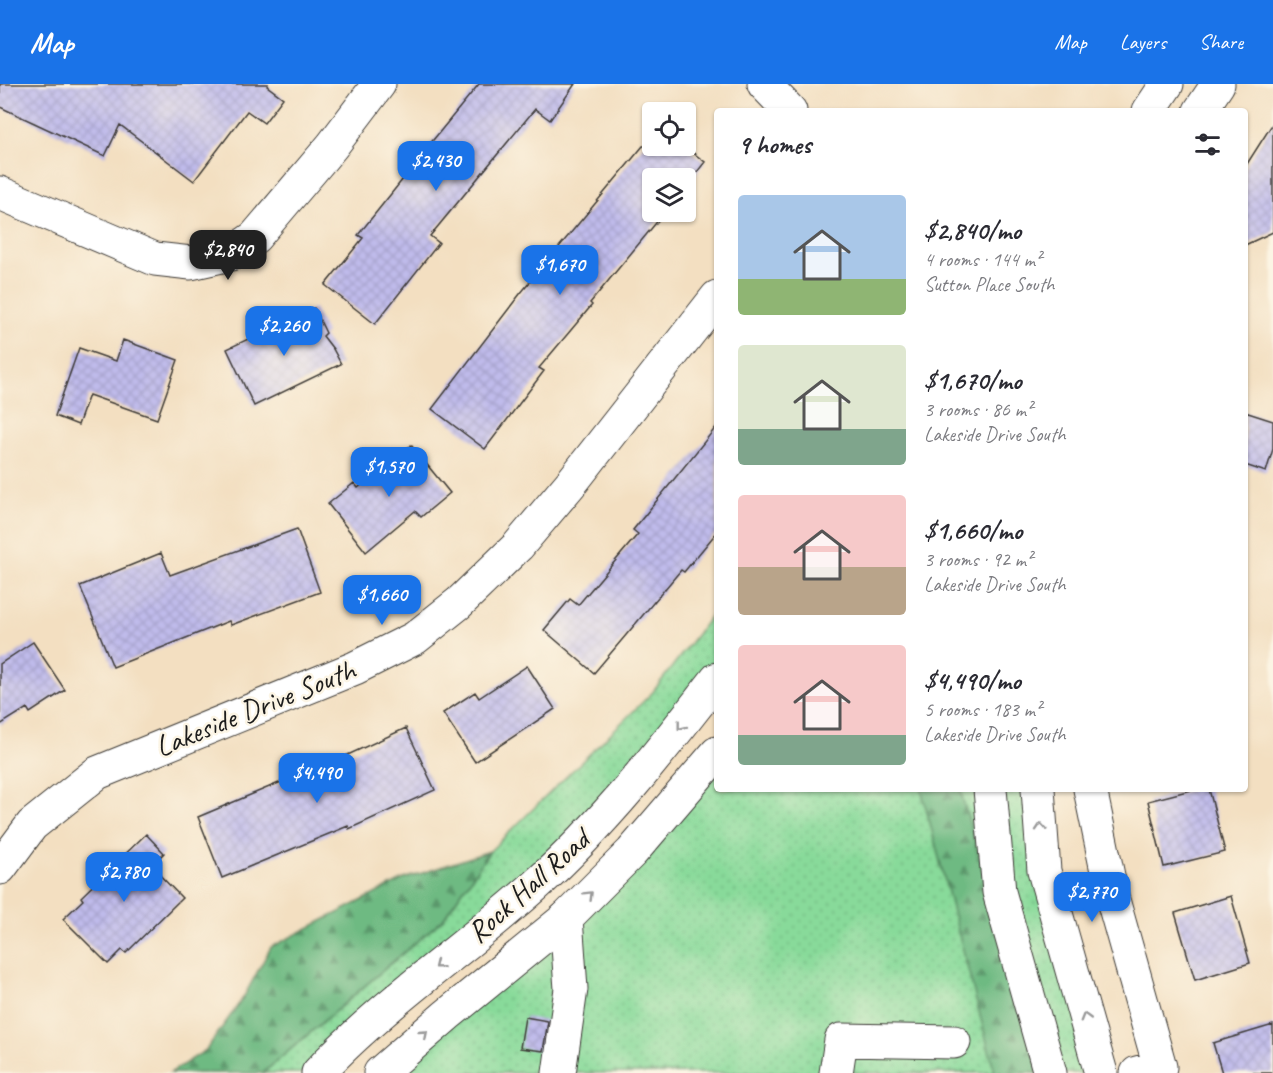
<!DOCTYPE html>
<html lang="en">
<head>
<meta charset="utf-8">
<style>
	body { margin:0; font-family:Caveat,sans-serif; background:#f2f2f3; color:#2b2b33; height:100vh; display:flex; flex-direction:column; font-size:22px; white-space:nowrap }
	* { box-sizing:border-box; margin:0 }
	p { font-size:20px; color:#7c7c81 }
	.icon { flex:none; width:33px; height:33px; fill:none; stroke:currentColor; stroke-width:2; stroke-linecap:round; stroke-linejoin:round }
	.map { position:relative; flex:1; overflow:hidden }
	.details { position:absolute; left:714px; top:24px; width:534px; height:684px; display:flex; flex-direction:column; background:#fff; border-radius:6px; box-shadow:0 2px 4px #0004 }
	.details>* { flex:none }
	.tools { position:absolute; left:642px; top:18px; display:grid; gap:12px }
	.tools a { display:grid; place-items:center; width:54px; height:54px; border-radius:6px; background:#fff; box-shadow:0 2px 4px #0004; font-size:30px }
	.price { position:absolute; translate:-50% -51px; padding:0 14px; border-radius:12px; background:#1a73e8; color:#fff; font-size:20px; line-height:39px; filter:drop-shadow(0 2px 3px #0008) }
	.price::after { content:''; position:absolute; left:50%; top:36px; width:18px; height:14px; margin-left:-9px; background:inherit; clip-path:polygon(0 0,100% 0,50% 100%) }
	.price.current { background:#222; color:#fff }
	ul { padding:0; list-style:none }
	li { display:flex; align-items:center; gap:18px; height:150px; padding:0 24px }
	li span { display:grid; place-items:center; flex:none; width:168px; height:120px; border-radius:6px; color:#555 }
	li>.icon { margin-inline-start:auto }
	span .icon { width:72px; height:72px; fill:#fffc; stroke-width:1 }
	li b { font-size:26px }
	h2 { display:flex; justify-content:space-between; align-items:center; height:72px; padding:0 24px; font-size:26px }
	header { display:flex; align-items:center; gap:36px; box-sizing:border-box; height:84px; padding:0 30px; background:#1a73e8; color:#fff }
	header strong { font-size:28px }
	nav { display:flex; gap:33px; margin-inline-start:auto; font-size:21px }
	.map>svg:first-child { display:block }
	.grass { fill:url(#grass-dots); stroke:#527b5b; stroke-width:1.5 }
	.forest { fill:url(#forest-firs); stroke:#456b4f; stroke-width:1.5 }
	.building { fill:url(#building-cross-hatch) }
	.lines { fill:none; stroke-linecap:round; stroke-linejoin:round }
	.minor-casing { stroke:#3c3935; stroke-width:35 }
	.major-casing { stroke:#3c3935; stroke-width:35 }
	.highway-casing { stroke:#3c3935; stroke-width:35 }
	.minor { stroke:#fff; stroke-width:33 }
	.major { stroke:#fff; stroke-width:33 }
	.highway { stroke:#fff; stroke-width:33 }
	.oneway { stroke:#999 }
	.labels { text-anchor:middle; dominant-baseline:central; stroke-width:5; stroke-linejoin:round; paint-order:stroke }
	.street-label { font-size:30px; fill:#1c1c1c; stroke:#fcf5e5 }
</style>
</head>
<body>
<header>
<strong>Map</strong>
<nav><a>Map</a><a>Layers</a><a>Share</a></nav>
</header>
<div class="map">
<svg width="1273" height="989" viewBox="0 0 1273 989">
	<defs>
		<pattern id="grass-dots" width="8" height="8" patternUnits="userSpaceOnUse" patternTransform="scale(1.5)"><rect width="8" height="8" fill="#88da9a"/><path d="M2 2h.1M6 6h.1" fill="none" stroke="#75ba84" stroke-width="1.8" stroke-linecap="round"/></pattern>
		<pattern id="forest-firs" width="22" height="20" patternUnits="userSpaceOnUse" patternTransform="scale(1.5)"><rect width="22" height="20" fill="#6eba82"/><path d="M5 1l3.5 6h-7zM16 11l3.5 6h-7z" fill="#5a966a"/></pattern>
		<pattern id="building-cross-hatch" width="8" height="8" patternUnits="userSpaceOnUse" patternTransform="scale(1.5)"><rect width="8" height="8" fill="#c0bbeb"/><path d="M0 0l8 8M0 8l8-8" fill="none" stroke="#a4a0c9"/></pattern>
	</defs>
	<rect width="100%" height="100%" fill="#fcf5e5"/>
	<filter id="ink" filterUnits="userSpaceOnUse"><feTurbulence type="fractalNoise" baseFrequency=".0167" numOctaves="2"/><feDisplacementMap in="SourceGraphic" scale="12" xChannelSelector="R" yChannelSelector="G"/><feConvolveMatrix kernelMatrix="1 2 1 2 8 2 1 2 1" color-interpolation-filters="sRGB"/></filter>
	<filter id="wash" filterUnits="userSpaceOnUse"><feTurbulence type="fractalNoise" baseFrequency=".008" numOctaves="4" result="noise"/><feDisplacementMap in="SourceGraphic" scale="24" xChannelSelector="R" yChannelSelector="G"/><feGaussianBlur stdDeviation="1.35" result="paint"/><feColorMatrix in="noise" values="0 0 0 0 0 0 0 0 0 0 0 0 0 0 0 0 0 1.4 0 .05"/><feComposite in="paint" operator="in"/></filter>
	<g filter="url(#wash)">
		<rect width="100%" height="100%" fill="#f3dfc1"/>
		<path class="grass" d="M 717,524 L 717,587 L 598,732 L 316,989 L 263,989 L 443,835 L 490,767 L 652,609 Z
			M 717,679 L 717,705 L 1043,705 L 1101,989 L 391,989 Z"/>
		<path class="forest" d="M 921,705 L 960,705 L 1039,989 L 995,989 Z
			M 490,767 L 443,835 L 263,989 L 170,989 L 206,966 L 243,914 L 271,863 L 404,795 Z"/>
		<g id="blocks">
			<path class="building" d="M 0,0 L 268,0 L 267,2 L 283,14 L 264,39 L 247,27 L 194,97 L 120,41 L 105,72 L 0,23 Z
				M 479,0 L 575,0 L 550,36 L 535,25 L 430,152 L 439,159 L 375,240 L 325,201 L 363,154 L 358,151 L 407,90 L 406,89 Z
				M 1273,39 L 1273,148 L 1245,161 L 1245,83 Z
				M 643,62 L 684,62 L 705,78 L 686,102 L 686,94 L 652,94 L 652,128 L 665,128 L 590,219 L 592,221 L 539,284 L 544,287 L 485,365 L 432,325 L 520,210 Z
				M 314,224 L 326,249 L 323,252 L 333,265 L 341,280 L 254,322 L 227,265 Z
				M 123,256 L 178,276 L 157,335 L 89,311 L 78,341 L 55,332 L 79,264 L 116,277 Z
				M 1245,328 L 1273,337 L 1273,365 L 1266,388 L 1245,381 Z
				M 717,342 L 717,448 L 684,488 L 681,486 L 594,589 L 544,546 L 570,515 L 578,521 L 638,450 L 633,446 Z
				M 411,361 L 450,409 L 421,433 L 415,427 L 366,468 L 328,420 L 354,399 L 358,404 Z
				M 297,445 L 320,508 L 231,541 L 229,537 L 113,583 L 80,502 L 161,469 L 170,491 Z
				M 33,558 L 65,606 L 30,629 L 27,624 L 0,641 L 0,580 Z
				M 527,582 L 555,625 L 475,678 L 443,629 L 475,608 L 479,614 Z
				M 406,644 L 435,706 L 349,745 L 348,742 L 222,794 L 198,733 L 286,696 L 287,699 Z
				M 1195,705 L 1209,705 L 1225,768 L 1164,783 L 1148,717 Z
				M 146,750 L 164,769 L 151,782 L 182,814 L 126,869 L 122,866 L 108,880 L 63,835 L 83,816 L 81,813 Z
				M 1231,812 L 1250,879 L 1195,896 L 1175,829 Z
				M 525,933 L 548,937 L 543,967 L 520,964 Z
				M 1273,941 L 1273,989 L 1222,989 L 1213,959 Z"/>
		</g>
	</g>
	<g filter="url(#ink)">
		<use href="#blocks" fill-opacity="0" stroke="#3c3935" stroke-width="1.5"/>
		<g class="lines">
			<g class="minor-casing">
				<path id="minor" d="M 764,0 L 790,27
					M 0,109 L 155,175 L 191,179 L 231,170 L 255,153 L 332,62 L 379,0
					M 990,705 L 999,808 L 1050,989
					M 1090,705 L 1113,816 L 1160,983 L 1137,989
					M 0,784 L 32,741 L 97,689 L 355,584 L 415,554 L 459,519 L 518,462 L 572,398 L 717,213
					M 559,989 L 571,905 L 566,834
					M 836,989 L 841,956 L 954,958"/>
			</g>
			<g class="major-casing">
				<path id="major" d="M 1149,27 L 1167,0
					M 1200,27 L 1218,0
					M 318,989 C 338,967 359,948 381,929 C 432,885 486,846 536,801 C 604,740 661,667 717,595
					M 380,989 L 447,931 L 566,834 L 632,768 L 717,669"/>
			</g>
			<g class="highway-casing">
				<path id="highway" d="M 1038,705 L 1044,787 L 1101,989"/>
			</g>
			<use href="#minor" class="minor"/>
			<use href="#major" class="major"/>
			<use href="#highway" class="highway"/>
		</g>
		<defs><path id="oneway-chevron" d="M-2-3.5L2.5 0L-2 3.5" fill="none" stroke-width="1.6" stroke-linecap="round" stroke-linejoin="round" transform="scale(1.5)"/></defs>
		<g class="oneway">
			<use href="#oneway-chevron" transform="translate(681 642) rotate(128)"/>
			<use href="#oneway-chevron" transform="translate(1041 743) rotate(-94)"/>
			<use href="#oneway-chevron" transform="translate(589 811) rotate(-45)"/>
			<use href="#oneway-chevron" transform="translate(438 881) rotate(141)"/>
			<use href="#oneway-chevron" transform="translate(1085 933) rotate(-106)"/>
			<use href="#oneway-chevron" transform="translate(424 950) rotate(-41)"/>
		</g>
	</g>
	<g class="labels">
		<g class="street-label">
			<text transform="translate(255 624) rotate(-22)">Lakeside Drive South</text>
			<text transform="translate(528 802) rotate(-42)">Rock Hall Road</text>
		</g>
	</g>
</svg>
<div class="tools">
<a><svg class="icon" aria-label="locate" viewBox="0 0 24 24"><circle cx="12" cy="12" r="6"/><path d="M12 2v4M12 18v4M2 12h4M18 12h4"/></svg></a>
<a><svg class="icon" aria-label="layers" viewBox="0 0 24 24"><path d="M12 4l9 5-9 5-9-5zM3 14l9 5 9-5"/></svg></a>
</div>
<b class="price" style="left:436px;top:108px">$2,430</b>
<b class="price current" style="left:228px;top:197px">$2,840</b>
<b class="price" style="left:560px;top:212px">$1,670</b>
<b class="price" style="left:284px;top:273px">$2,260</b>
<b class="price" style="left:389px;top:414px">$1,570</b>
<b class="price" style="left:382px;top:542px">$1,660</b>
<b class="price" style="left:317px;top:720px">$4,490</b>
<b class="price" style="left:124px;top:819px">$2,780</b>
<b class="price" style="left:1092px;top:839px">$2,770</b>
<section class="details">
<h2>9 homes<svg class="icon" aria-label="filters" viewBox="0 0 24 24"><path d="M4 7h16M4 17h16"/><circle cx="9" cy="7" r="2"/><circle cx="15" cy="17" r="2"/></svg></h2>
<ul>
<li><span style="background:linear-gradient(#a9c7e8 70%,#8fb573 0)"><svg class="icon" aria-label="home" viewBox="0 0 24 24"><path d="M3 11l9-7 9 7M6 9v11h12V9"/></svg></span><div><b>$2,840/mo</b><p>4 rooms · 144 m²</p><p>Sutton Place South</p></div></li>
<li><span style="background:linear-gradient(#dfe7d0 70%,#7fa58c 0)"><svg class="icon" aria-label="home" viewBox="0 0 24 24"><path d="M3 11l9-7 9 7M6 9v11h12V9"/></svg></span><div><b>$1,670/mo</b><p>3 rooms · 86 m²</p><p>Lakeside Drive South</p></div></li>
<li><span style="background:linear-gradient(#f6c9c9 60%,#b9a48a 0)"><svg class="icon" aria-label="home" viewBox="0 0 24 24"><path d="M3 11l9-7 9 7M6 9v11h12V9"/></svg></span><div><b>$1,660/mo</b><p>3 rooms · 92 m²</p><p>Lakeside Drive South</p></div></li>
<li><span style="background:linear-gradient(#f6c9c9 75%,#7fa58c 0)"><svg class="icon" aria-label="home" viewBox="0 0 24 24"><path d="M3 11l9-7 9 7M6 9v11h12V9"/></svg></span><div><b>$4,490/mo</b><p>5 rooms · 183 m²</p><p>Lakeside Drive South</p></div></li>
</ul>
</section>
</div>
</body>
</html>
